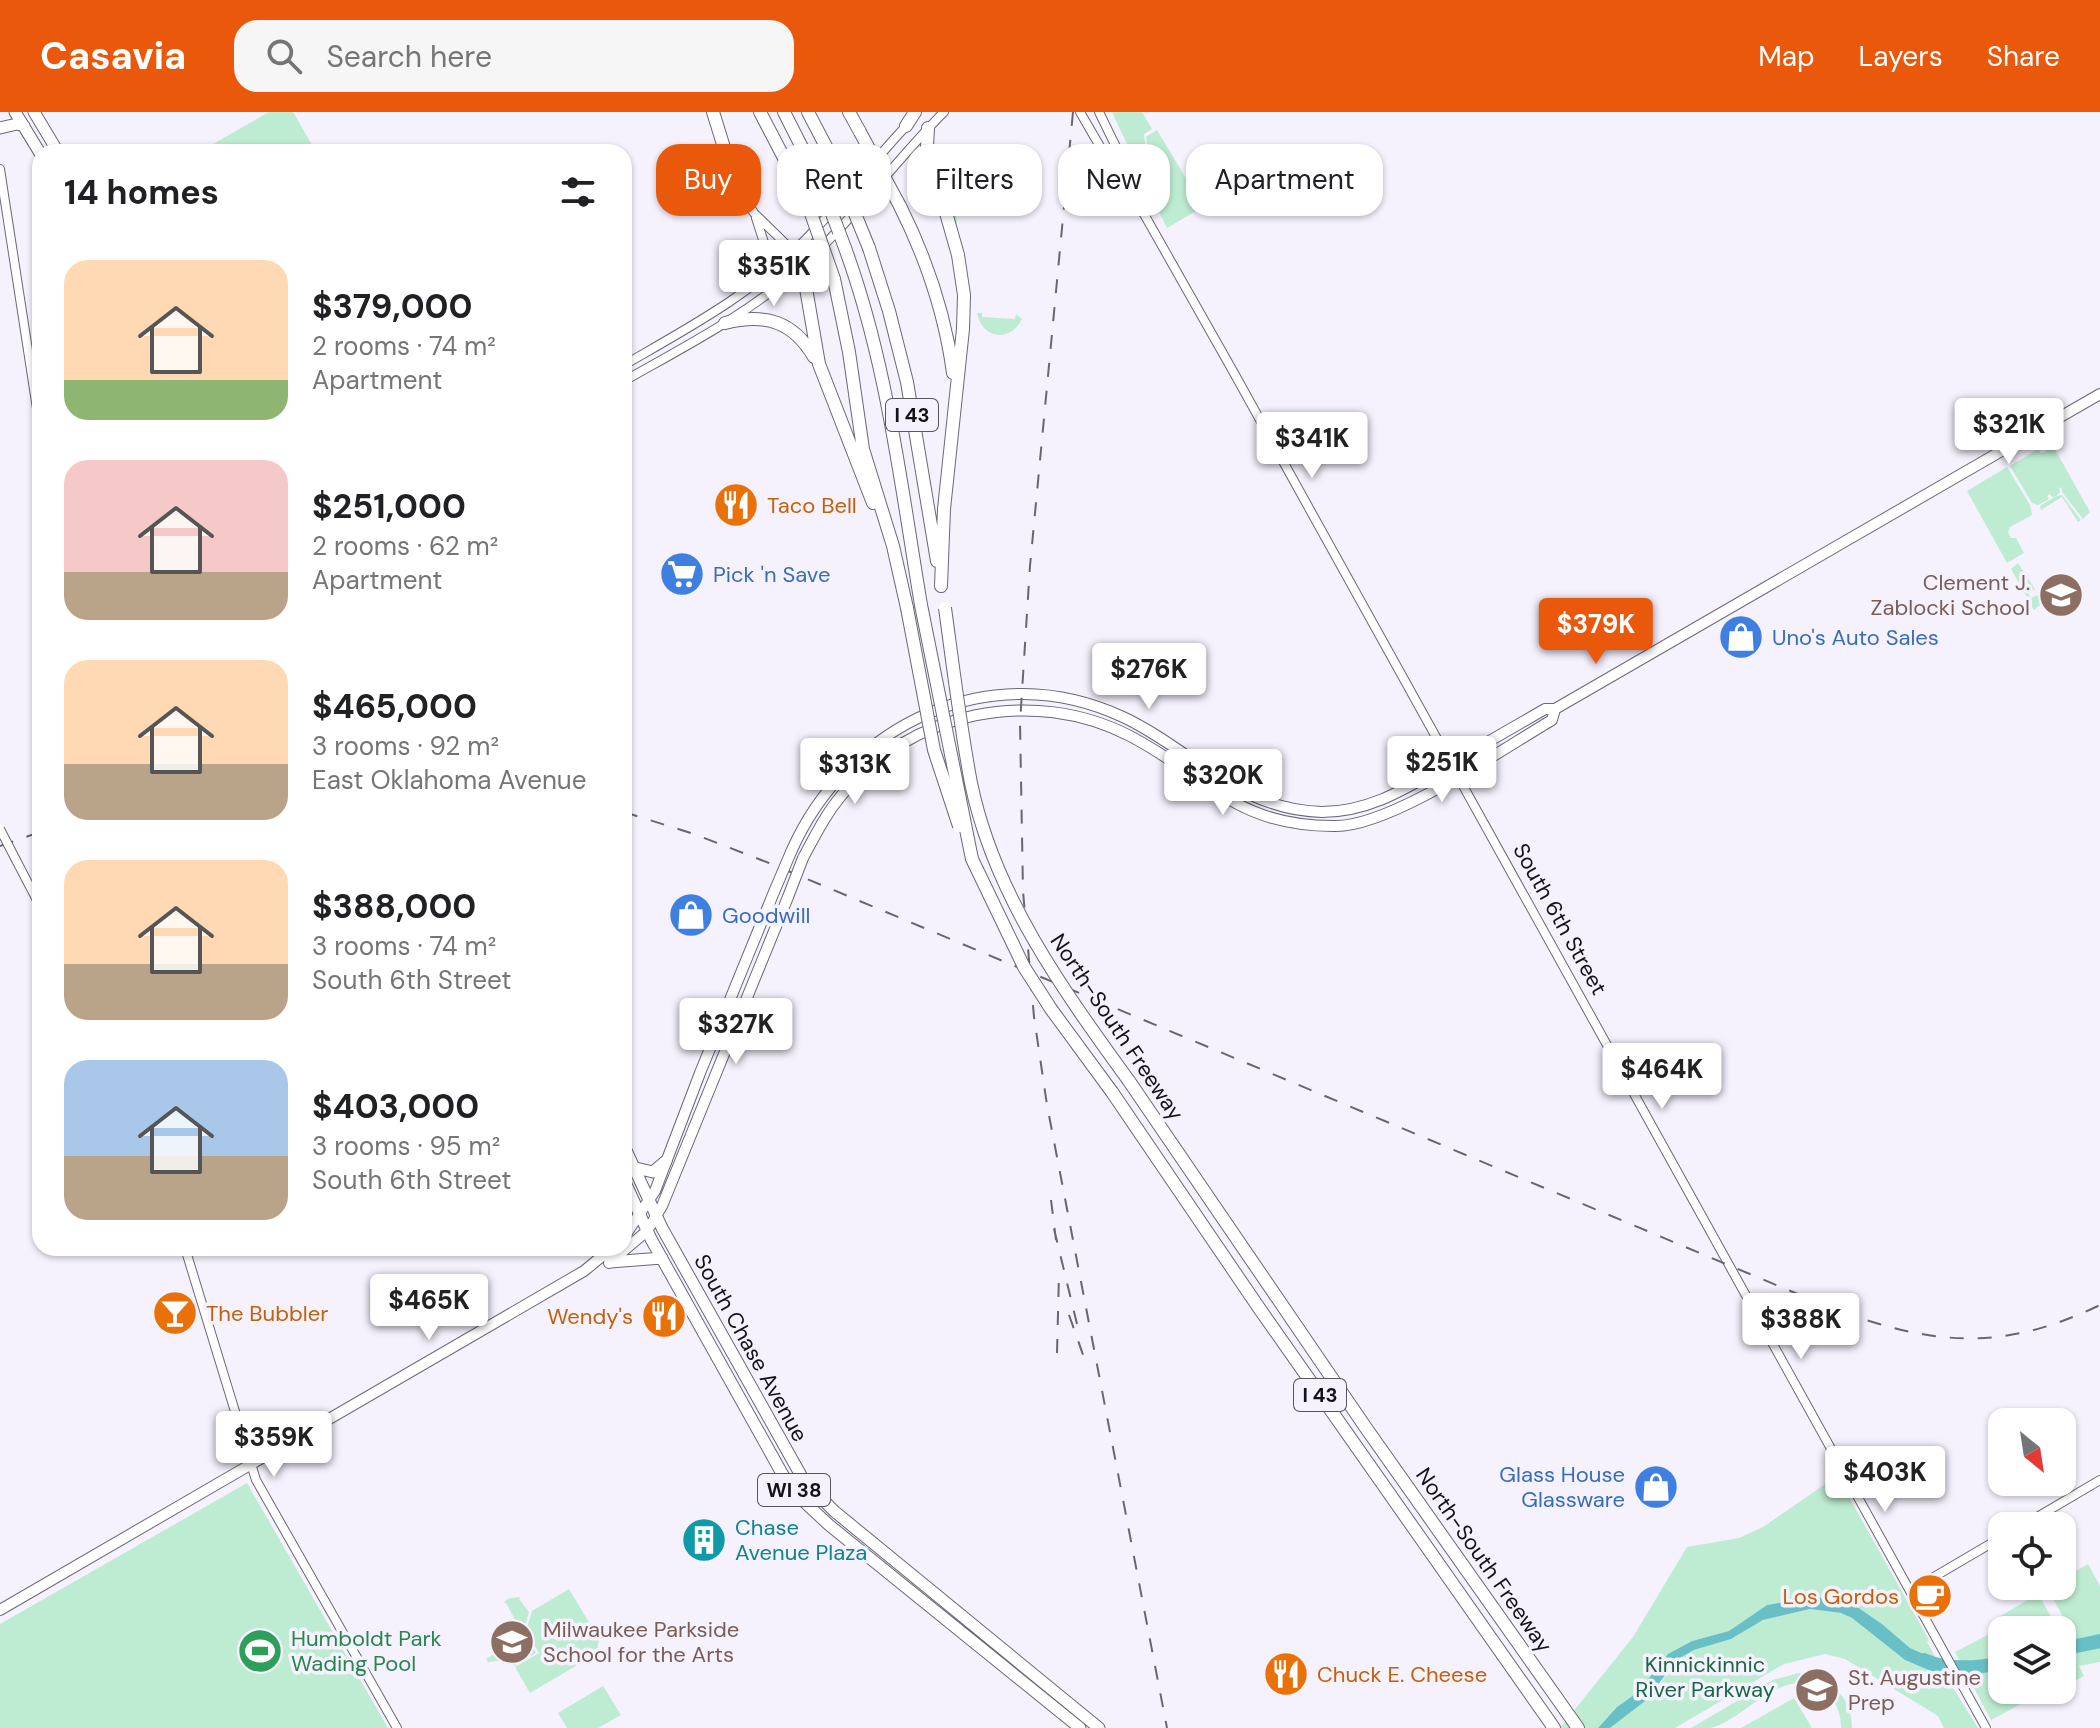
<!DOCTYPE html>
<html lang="en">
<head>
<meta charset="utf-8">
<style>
	body { margin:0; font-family:"DM Sans",sans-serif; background:#f6f6f6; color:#202124; height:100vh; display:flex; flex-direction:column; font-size:30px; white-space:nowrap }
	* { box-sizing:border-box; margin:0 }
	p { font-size:26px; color:#757577 }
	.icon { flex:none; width:44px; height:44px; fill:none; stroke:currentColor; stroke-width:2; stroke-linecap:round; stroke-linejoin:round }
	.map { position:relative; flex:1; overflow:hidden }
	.side { position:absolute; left:32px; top:32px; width:600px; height:1112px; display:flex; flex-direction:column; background:#fff; border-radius:24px; box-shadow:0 2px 6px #0004 }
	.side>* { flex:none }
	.banner { position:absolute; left:656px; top:32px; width:760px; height:72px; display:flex; gap:16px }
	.needle { width:52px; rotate:150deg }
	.buttons { position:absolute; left:1988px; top:1296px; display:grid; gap:16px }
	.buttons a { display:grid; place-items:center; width:88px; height:88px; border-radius:16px; background:#fff; box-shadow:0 2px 6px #0004; font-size:40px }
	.price { position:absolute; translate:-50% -68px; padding:0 18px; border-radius:8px; background:#fff; color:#222; font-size:26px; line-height:52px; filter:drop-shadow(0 2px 4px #0008) }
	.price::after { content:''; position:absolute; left:50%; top:48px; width:24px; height:18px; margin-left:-12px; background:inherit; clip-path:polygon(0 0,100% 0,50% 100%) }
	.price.on { background:#ea580c; color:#fff }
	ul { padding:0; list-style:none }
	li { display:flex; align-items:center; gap:24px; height:200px; padding:0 32px }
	li span { display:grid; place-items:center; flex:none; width:224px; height:160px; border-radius:24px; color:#555 }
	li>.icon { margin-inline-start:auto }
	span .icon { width:96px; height:96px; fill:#fffc; stroke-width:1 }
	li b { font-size:34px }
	h2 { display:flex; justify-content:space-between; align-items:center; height:96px; padding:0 32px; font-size:34px }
	.chip { padding:0 28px; border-radius:24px; background:#fff; box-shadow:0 2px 6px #0004; font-size:28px; line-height:72px }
	.chip.on { background:#ea580c; color:#fff }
	header { display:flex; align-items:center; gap:48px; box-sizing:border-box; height:112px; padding:0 40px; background:#ea580c; color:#fff }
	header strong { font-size:38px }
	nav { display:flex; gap:44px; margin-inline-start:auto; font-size:28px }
	.search { width:560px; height:72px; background:#f6f6f6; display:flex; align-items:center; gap:20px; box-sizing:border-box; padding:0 28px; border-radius:24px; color:#757577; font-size:30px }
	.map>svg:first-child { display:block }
	.green { fill:#beecd2 }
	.water { fill:#68c0c6 }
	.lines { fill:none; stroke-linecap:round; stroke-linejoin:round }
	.river { stroke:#68c0c6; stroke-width:14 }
	.tertiary-casing { stroke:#6b6775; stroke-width:10 }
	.secondary-casing { stroke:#6b6775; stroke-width:12 }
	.primary-casing { stroke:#6b6775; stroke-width:13 }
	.motorway-casing { stroke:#6b6775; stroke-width:14 }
	.tertiary { stroke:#fff; stroke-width:8 }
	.secondary { stroke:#fff; stroke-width:10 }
	.primary { stroke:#fff; stroke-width:11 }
	.motorway { stroke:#fff; stroke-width:12 }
	.rail { stroke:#69676e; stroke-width:2; stroke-dasharray:14 14; stroke-linecap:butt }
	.tertiary-bridge-casing { stroke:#6b6775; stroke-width:10; stroke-linecap:butt }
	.secondary-bridge-casing { stroke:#6b6775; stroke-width:12; stroke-linecap:butt }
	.motorway-bridge-casing { stroke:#6b6775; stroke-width:14; stroke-linecap:butt }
	.tertiary-bridge { stroke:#fff; stroke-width:8 }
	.secondary-bridge { stroke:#fff; stroke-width:10 }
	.motorway-bridge { stroke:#fff; stroke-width:12 }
	.labels { text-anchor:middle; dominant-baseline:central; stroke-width:7; stroke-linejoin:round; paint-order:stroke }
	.shield { fill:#f5f1fd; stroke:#58555c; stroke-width:2 }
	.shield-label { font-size:20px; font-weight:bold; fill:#141217 }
	.food-label { font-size:22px; fill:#c56008; stroke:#f5f1fd; text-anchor:start }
	.shop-label { font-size:22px; fill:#366cbe; stroke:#f5f1fd; text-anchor:start }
	.education-label { font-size:22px; fill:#785e54; stroke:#f5f1fd; text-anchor:start }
	.street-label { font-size:22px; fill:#141217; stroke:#f5f1fd }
	.culture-label { font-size:22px; fill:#0d838f; stroke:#f5f1fd; text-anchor:start }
	.leisure-label { font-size:22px; fill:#27864d; stroke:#f5f1fd; text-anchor:start }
	.park-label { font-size:22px; fill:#1a6745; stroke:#f5f1fd }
</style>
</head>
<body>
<header>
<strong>Casavia</strong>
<div class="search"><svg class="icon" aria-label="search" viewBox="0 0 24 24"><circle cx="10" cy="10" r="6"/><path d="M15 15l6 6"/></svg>Search here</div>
<nav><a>Map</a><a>Layers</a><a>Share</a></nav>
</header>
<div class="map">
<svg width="2100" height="1616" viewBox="0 0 2100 1616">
	<rect width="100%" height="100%" fill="#f5f1fd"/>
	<path class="green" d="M 269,0 L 293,0 L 316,40 L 199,40 Z
		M 1112,0 L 1142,0 L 1152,17 L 1144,22 L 1151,76 L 1149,79 Z
		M 1157,18 L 1203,95 L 1167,116 L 1150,82 L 1154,76 L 1146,25 Z
		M 932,31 L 966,85 L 956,100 L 957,112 L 954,113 Z
		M 977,201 L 982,201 L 982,205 L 1015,207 L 1016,202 L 1022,207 C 1010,231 982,227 977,201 Z
		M 2051,330 L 2090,400 L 2083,407 L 2062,380 L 2062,375 L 2059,377 L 2060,380 L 2056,384 L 2062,383 L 2081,408 L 2078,410 L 2062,385 L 2041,398 L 2040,394 L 2056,384 L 2052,385 L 2050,382 L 2047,384 L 2049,387 L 2038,393 L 2032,391 L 2010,354 L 2038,337 L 2041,341 L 2046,340 L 2045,333 Z
		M 2007,355 L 2030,393 L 2032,403 L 2010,415 L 2008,420 L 2011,426 L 2016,426 L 2024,441 L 2007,451 L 1967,379 Z
		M 2018,451 L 2035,477 L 2028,481 L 2031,486 L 2038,483 L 2040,493 L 2034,498 L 2011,457 Z
		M 1834,1366 L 1840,1369 L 1929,1528 L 1927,1530 L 1937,1548 L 1910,1536 L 1882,1512 L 1850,1490 L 1836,1485 L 1807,1486 L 1767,1493 L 1729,1519 L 1692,1529 L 1668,1542 L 1638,1580 L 1617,1595 L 1598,1616 L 1560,1616 L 1633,1525 L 1687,1435 L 1739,1426 L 1763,1415 Z
		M 247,1371 L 388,1616 L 0,1616 L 0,1512 Z
		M 2088,1452 L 2100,1474 L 2100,1550 L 2079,1554 L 2084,1564 L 2062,1576 L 2062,1522 L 2071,1519 L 2047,1476 L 2062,1474 L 2062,1467 Z
		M 569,1477 L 599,1527 L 597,1539 L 591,1545 L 530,1581 L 515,1555 L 539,1541 L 526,1519 L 532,1499 Z
		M 2038,1482 L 2053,1508 L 2051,1515 L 2045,1518 L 2004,1518 L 1997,1506 Z
		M 521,1485 L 519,1487 L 529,1500 L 524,1519 L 536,1541 L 514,1554 L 509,1548 L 488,1550 L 486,1547 L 524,1524 L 506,1491 L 503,1490 L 510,1486 Z
		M 1810,1497 L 1841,1501 L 1852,1506 L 1905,1548 L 1947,1566 L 1978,1616 L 1944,1616 L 1938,1604 L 1845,1547 L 1825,1542 L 1784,1552 L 1675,1616 L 1610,1616 L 1656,1577 L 1678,1547 L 1694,1538 L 1731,1527 L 1763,1508 Z
		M 1995,1519 L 2000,1528 L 2002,1528 L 2002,1578 L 2027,1578 L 2032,1586 L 1991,1608 L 1955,1540 Z
		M 1799,1561 C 1829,1565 1852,1584 1852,1616 L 1841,1616 C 1841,1601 1836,1587 1823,1578 C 1783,1551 1744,1609 1710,1616 C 1704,1616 1697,1616 1691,1616 L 1773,1568 Z
		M 603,1574 L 621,1603 L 598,1616 L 567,1616 L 558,1601 Z
		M 1794,1586 L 1812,1616 L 1741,1616 Z"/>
	<path class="water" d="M 1836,1485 L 1850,1490 L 1882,1512 L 1910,1536 L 1937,1548 L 1947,1566 L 1905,1548 L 1852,1506 L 1841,1501 L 1810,1497 L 1763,1508 L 1731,1527 L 1694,1538 L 1678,1547 L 1645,1589 L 1610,1616 L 1598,1616 L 1617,1595 L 1638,1580 L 1668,1542 L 1692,1529 L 1729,1519 L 1767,1493 L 1807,1486 Z"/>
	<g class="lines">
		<path class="river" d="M 2062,1537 L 2100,1529
			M 1924,1548 C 1948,1559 1977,1556 2002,1551"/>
		<g class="tertiary-casing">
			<path id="tertiary" d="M 1080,0 L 1131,88 L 1144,102 L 1234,261 L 1986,1616
				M 1099,0 L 1140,84 L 1144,101
				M 0,57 L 40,316
				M 735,71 L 754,101 L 793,139 L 802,153
				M 756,106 L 768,143 L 766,162
				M 624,253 C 688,216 754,181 806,127 C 842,90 873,49 908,12
				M 624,269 C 682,236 743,205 794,161 C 849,114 892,52 944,0
				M 16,748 L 40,794
				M 185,1136 L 256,1368 L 397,1616
				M 2022,1414 L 2100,1368
				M 1910,1479 L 2002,1425"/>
		</g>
		<g class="secondary-casing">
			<path id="secondary" d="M 791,740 C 847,612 991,543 1123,605 C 1193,638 1238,698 1322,700 C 1369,700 1405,677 1445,654 C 1478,636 1512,616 1545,597 L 1555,597 L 2100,282
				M 803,746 C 815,724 825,703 841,684 C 910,599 1033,574 1130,624 C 1210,666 1236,715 1336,714 C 1391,714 1501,638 1552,608 L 1555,597
				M 624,1125 L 655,1079 L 700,961 L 774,780
				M 609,1151 L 647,1119 L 662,1094 L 788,785
				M 0,1498 L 584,1159 L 612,1136"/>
		</g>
		<g class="primary-casing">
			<path id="primary" d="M 15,0 L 40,41
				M 34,0 L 58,40
				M 0,16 L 17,12 L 24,14
				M 624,1034 L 662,1116 L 803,1367 L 834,1399 L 1099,1616
				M 636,1056 L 653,1060 L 666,1049
				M 624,1068 L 651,1127 L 784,1365 L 797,1383 L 829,1413 L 1080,1616
				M 610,1150 L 662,1146"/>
		</g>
		<g class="motorway-casing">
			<path id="motorway" d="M 713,0 L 735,71
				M 760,0 L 807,90
				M 784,0 L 821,73
				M 808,0 L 833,48
				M 849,0 L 860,20
				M 906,14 L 915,0
				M 928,16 L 927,34 L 958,143 L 964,183 L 963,217 L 944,397 L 941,474
				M 900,94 C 927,148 945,201 953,261
				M 839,120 C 886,240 900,368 921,493
				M 869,136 L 889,199 L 907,270 L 937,449
				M 802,153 L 819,252 L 873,391
				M 834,167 L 849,240 L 863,337 L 893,434 L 907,496
				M 725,211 C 765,201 793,209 814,245
				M 1129,969 L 1366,1316 L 1578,1616
				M 1112,980 L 1259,1196 L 1554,1616"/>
		</g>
		<use href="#tertiary" class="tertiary"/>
		<use href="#secondary" class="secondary"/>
		<use href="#primary" class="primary"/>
		<use href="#motorway" class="motorway"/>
		<path class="rail" d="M 1073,0 L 1030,454 L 1020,611 L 1023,779 L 1034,905 L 1047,993 L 1167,1616
			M 624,700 L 694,722 L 769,751 L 1831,1196 C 1932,1233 2000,1241 2100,1193
			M 0,734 L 40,720
			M 1051,1088 L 1056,1128
			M 1054,1117 L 1077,1212
			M 1069,1203 L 1087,1254
			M 1057,1241 L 1059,1162"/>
		<g class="tertiary-bridge-casing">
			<path id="tertiary-bridge" d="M 0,717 L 16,748"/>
		</g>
		<g class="secondary-bridge-casing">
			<path id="secondary-bridge" d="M 774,780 L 791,740
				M 788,785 L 803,746"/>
		</g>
		<g class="motorway-bridge-casing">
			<path id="motorway-bridge" d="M 860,20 L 900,94
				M 833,48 L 869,136
				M 821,73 L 839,120
				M 807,90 L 834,167
				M 921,493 L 972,747 L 1024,855 L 1051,897 L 1112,980
				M 907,496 L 934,638 L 959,714
				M 945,496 C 953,554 960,613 971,671 C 994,783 1063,878 1129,969"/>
		</g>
		<use href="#tertiary-bridge" class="tertiary-bridge"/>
		<use href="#secondary-bridge" class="secondary-bridge"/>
		<use href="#motorway-bridge" class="motorway-bridge"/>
	</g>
	<defs>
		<g id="restaurant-disc" transform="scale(2.3)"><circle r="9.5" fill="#e8710a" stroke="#f5f1fd"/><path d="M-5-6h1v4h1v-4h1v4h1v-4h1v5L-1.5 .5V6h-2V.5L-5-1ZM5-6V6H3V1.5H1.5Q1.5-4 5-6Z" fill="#fff"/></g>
		<g id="supermarket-disc" transform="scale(2.3)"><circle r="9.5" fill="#3f7fe0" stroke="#f5f1fd"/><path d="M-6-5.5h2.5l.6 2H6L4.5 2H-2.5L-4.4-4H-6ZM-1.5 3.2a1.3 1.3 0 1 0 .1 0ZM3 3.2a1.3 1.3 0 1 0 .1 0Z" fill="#fff"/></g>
		<g id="school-disc" transform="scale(2.3)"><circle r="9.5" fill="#8d6e63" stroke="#f5f1fd"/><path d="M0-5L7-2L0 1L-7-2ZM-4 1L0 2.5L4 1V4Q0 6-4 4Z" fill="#fff"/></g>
		<g id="shop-disc" transform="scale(2.3)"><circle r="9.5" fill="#3f7fe0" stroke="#f5f1fd"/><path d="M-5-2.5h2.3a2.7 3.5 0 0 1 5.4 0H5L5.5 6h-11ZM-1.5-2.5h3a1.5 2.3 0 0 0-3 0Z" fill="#fff"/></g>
		<g id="bar-disc" transform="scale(2.3)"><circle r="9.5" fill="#e8710a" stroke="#f5f1fd"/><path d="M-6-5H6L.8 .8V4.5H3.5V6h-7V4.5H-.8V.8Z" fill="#fff"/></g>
		<g id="building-disc" transform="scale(2.3)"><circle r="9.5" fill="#0f9aa8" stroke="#f5f1fd"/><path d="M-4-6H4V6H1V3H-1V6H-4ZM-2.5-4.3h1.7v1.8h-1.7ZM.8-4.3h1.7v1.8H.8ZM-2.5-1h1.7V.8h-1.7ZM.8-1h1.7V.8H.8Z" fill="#fff"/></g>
		<g id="cafe-disc" transform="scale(2.3)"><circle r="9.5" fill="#e8710a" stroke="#f5f1fd"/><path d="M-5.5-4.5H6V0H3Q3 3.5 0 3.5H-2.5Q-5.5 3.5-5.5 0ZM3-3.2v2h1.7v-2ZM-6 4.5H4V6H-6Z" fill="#fff"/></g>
		<g id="stadium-disc" transform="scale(2.3)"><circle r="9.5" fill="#2e9e5b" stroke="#f5f1fd"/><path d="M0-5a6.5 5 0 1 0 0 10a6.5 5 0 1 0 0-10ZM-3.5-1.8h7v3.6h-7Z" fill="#fff"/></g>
	</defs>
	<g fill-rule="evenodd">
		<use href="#restaurant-disc" x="736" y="393"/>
		<use href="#supermarket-disc" x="682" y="462"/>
		<use href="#school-disc" x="2061" y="483"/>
		<use href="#shop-disc" x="1741" y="525"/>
		<use href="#shop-disc" x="691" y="803"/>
		<use href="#bar-disc" x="175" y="1201"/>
		<use href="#restaurant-disc" x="664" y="1204"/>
		<use href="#shop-disc" x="1656" y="1375"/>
		<use href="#building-disc" x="704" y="1428"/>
		<use href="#cafe-disc" x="1930" y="1484"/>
		<use href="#school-disc" x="512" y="1530"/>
		<use href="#stadium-disc" x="260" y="1539"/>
		<use href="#restaurant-disc" x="1286" y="1562"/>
		<use href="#school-disc" x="1817" y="1578"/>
	</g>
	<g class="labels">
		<g class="shield">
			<rect x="886" y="287" width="52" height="32" rx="6"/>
			<rect x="1294" y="1267" width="52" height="32" rx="6"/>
			<rect x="758" y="1362" width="72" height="32" rx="6"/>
		</g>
		<g class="shield-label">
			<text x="912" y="303">I 43</text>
			<text x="1320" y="1283">I 43</text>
			<text x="794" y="1378">WI 38</text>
		</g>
		<g class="food-label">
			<text x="767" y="393">Taco Bell</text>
			<text x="206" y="1201">The Bubbler</text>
			<text x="633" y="1204" text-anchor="end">Wendy's</text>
			<text x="1899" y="1484" text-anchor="end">Los Gordos</text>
			<text x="1317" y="1562">Chuck E. Cheese</text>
		</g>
		<g class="shop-label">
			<text x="713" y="462">Pick 'n Save</text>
			<text x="1772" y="525">Uno's Auto Sales</text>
			<text x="722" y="803">Goodwill</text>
			<text x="1625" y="1362" text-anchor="end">Glass House<tspan x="1625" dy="25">Glassware</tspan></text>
		</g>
		<g class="education-label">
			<text x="2030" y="470" text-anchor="end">Clement J.<tspan x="2030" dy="25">Zablocki School</tspan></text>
			<text x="543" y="1517">Milwaukee Parkside<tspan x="543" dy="25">School for the Arts</tspan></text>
			<text x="1848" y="1565">St. Augustine<tspan x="1848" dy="25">Prep</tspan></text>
		</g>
		<g class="street-label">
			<text transform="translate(1560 807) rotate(61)">South 6th Street</text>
			<text transform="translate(1117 915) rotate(56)">North-South Freeway</text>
			<text transform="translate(751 1236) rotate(61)">South Chase Avenue</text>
			<text transform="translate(1484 1448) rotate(55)">North-South Freeway</text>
		</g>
		<g class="culture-label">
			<text x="735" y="1415">Chase<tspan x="735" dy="25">Avenue Plaza</tspan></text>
		</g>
		<g class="leisure-label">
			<text x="291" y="1526">Humboldt Park<tspan x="291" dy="25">Wading Pool</tspan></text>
		</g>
		<g class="park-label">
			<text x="1705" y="1552">Kinnickinnic<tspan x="1705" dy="25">River Parkway</tspan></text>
		</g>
	</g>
</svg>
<div class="buttons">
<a><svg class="needle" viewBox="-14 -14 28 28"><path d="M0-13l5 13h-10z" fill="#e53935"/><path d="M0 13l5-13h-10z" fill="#757577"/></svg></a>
<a><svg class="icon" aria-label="locate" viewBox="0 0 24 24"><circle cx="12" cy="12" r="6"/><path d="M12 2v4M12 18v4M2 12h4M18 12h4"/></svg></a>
<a><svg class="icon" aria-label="layers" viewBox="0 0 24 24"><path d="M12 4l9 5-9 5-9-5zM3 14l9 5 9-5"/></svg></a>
</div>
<b class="price" style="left:774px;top:196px">$351K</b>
<b class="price" style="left:2009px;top:354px">$321K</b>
<b class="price" style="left:1312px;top:368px">$341K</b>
<b class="price on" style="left:1596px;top:554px">$379K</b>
<b class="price" style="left:1149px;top:599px">$276K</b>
<b class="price" style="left:1442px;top:692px">$251K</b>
<b class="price" style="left:855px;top:694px">$313K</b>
<b class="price" style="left:1223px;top:705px">$320K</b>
<b class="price" style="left:736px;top:954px">$327K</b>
<b class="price" style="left:1662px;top:999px">$464K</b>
<b class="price" style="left:429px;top:1230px">$465K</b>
<b class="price" style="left:1801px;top:1249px">$388K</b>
<b class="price" style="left:274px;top:1367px">$359K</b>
<b class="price" style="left:1885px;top:1402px">$403K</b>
<div class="banner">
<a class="chip on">Buy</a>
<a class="chip">Rent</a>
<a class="chip">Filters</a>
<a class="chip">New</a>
<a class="chip">Apartment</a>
</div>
<section class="side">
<h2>14 homes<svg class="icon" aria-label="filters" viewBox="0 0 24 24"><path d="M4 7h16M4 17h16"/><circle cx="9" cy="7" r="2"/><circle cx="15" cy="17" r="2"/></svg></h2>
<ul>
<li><span style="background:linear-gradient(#ffd9b3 75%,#8fb573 0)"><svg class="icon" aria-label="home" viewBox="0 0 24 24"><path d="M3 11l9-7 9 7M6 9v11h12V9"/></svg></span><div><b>$379,000</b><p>2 rooms · 74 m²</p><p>Apartment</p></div></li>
<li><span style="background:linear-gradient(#f6c9c9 70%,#b9a48a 0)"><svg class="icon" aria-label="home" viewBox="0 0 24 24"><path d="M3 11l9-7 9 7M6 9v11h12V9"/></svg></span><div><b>$251,000</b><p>2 rooms · 62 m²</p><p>Apartment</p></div></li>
<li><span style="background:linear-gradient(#ffd9b3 65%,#b9a48a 0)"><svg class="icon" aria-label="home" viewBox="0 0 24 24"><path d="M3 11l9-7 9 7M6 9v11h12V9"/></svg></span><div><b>$465,000</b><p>3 rooms · 92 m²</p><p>East Oklahoma Avenue</p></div></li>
<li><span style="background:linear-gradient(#ffd9b3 65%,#b9a48a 0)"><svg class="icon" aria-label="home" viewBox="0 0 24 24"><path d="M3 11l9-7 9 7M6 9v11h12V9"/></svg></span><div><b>$388,000</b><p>3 rooms · 74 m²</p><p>South 6th Street</p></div></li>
<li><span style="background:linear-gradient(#a9c7e8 60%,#b9a48a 0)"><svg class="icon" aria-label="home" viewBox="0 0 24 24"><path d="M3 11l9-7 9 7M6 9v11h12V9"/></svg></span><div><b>$403,000</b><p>3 rooms · 95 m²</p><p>South 6th Street</p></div></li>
</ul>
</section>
</div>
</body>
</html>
